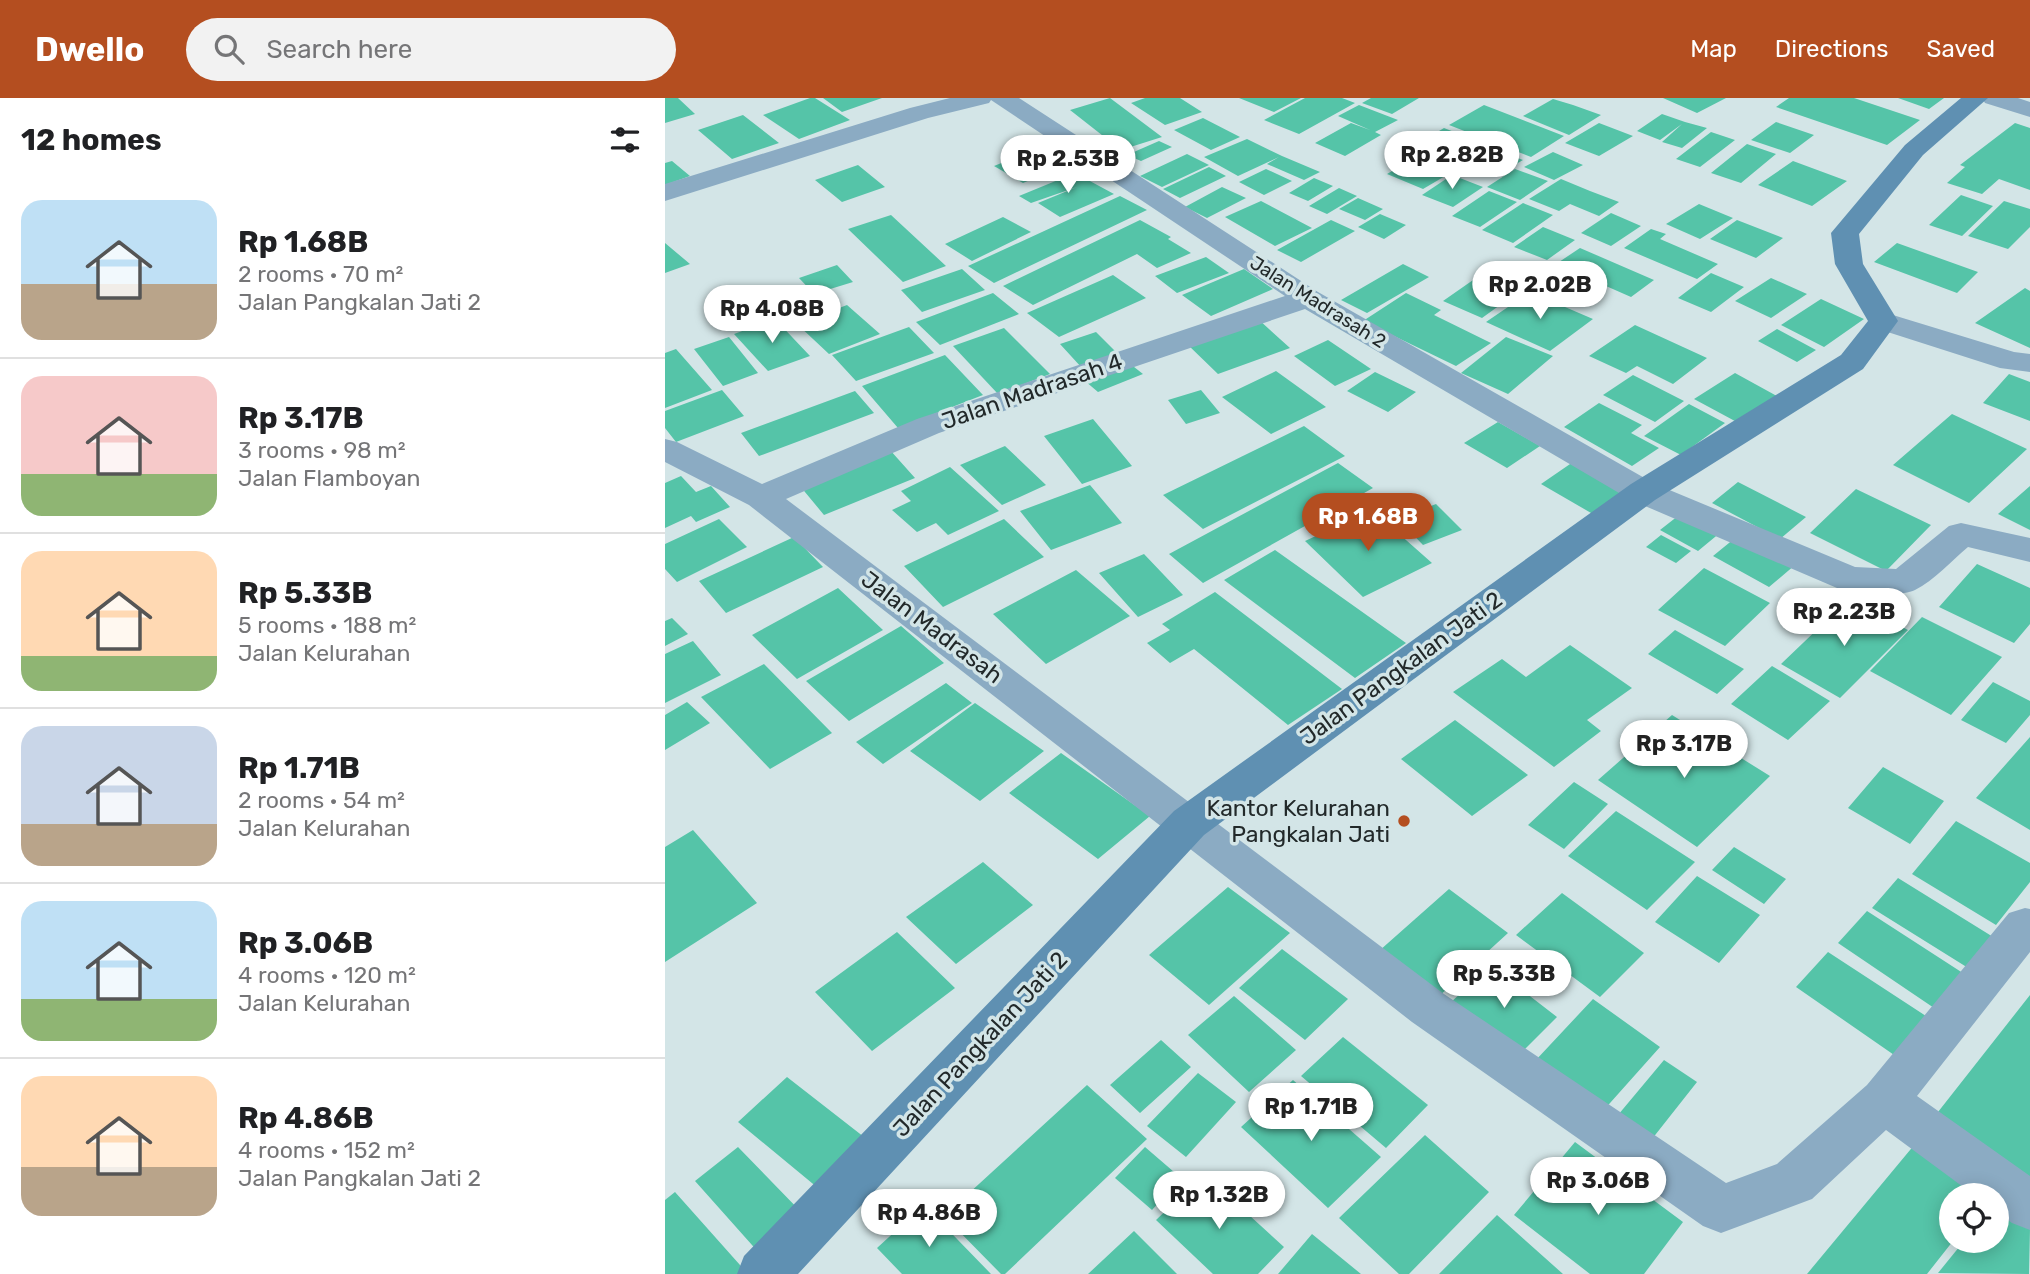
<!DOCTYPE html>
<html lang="en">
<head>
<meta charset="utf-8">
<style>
	body { margin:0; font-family:Rubik,sans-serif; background:#f2f2f2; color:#202124; height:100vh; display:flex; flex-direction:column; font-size:26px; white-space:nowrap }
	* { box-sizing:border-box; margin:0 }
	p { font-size:23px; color:#757577 }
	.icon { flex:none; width:38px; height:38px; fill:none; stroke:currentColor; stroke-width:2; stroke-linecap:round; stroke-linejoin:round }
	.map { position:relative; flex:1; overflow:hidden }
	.details { display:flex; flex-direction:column; background:#fff; width:665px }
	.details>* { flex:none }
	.fabs { position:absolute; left:1274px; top:1085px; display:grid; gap:14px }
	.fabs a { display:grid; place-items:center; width:70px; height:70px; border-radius:50%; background:#fff; box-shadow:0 4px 18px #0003; font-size:35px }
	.price { position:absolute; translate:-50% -60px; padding:0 16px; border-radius:24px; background:#fff; color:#222; font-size:23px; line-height:46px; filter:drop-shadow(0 2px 4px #0008) }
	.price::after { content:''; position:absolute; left:50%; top:42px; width:21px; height:16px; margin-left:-10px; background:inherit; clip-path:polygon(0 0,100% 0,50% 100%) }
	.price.current { background:#b44e20; color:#fff }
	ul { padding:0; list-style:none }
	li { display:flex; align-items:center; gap:21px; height:175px; padding:0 21px }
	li+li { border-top:2px solid #e0e0e0 }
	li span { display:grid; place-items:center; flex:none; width:196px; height:140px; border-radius:21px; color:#555 }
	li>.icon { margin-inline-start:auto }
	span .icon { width:84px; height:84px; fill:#fffc; stroke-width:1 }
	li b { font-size:30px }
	h2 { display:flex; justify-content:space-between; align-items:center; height:84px; padding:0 21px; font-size:30px }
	header { display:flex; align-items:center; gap:42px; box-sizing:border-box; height:98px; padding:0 35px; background:#b44e20; color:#fff }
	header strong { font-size:33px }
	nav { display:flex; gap:38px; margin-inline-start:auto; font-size:24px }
	.search { width:490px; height:63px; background:#f2f2f2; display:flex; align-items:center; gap:18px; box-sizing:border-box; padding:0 24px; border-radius:38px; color:#757577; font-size:26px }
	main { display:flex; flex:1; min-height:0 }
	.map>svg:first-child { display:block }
	.building { fill:#55c4a8 }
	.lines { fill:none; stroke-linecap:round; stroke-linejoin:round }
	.street { fill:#8babc3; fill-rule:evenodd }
	.secondary { fill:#5f90b2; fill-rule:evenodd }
	.poi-dot { fill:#b44e20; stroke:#d3e5e7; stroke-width:2.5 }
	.labels { text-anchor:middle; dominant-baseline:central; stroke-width:7; stroke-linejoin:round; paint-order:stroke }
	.far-street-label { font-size:19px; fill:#22292a; stroke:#d3e5e7 }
	.street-label { font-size:23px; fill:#22292a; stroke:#d3e5e7 }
	.poi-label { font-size:23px; fill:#22292a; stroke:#d3e5e7; text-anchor:end }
</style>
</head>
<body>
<header>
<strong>Dwello</strong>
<div class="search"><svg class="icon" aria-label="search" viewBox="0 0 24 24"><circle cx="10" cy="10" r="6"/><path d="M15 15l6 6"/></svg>Search here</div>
<nav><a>Map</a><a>Directions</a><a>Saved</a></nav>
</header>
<main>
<section class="details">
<h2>12 homes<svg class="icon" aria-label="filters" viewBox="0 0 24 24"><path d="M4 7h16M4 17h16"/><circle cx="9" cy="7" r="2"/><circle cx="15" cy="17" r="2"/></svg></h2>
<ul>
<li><span style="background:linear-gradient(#bfe0f5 60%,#b9a48a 0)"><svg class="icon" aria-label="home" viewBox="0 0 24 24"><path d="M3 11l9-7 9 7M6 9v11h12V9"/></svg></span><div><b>Rp 1.68B</b><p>2 rooms · 70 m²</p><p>Jalan Pangkalan Jati 2</p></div></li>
<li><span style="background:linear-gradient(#f6c9c9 70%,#8fb573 0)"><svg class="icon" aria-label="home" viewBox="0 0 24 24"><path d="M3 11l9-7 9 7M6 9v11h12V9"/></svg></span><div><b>Rp 3.17B</b><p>3 rooms · 98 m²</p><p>Jalan Flamboyan</p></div></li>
<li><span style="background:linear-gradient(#ffd9b3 75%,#8fb573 0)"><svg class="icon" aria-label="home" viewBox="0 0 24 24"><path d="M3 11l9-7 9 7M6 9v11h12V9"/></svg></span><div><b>Rp 5.33B</b><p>5 rooms · 188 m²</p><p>Jalan Kelurahan</p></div></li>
<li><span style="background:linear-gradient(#c9d6e8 70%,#b9a48a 0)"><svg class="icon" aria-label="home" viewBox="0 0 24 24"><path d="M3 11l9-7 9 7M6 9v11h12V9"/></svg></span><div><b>Rp 1.71B</b><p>2 rooms · 54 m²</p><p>Jalan Kelurahan</p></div></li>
<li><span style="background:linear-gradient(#bfe0f5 70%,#8fb573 0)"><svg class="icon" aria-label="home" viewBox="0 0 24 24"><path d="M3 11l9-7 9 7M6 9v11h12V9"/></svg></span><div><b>Rp 3.06B</b><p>4 rooms · 120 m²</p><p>Jalan Kelurahan</p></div></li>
<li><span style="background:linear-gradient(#ffd9b3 65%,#b9a48a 0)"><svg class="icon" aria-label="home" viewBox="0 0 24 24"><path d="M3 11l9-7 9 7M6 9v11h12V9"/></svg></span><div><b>Rp 4.86B</b><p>4 rooms · 152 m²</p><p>Jalan Pangkalan Jati 2</p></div></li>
</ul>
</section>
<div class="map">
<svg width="1365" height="1176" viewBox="0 0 1365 1176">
	<rect width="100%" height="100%" fill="#d3e5e7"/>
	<path class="building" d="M 0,0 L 13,0 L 30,16 L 0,25 Z
		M 145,0 L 150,0 L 185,22 L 134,41 L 98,17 Z
		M 158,0 L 217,0 L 177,14 Z
		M 445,0 L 497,39 L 456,52 L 405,12 Z
		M 480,0 L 515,0 L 537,14 L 500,27 L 466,5 Z
		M 574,0 L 636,0 L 609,14 Z
		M 640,0 L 677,0 L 690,5 L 634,36 L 599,22 Z
		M 706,0 L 754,0 L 727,16 L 697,5 Z
		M 998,0 L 1061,0 L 1032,15 Z
		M 1124,0 L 1189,0 L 1255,22 L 1222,47 L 1111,9 Z
		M 1233,0 L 1279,0 L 1264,11 Z
		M 888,1 L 908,7 L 936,17 L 904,37 L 858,18 Z
		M 694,7 L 733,22 L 710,34 L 716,37 L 680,58 L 650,45 L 686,25 L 705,32 L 673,18 Z
		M 819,7 L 899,38 L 866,59 L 784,27 Z
		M 997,16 L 1020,24 L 1042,30 L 1017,50 L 997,44 L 1017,26 L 995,42 L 972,33 Z
		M 78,17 L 114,45 L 67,61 L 33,32 Z
		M 538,20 L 575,39 L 546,52 L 509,32 Z
		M 1111,24 L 1149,37 L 1125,55 L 1086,42 Z
		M 934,25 L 968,38 L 934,58 L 900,45 Z
		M 1350,25 L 1365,30 L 1365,92 L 1334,81 L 1317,96 L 1282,85 L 1300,69 L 1295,67 Z
		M 779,30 L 825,48 L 805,60 L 759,42 Z
		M 1046,34 L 1070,42 L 1035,69 L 1011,61 Z
		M 582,41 L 617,58 L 655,74 L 639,82 L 602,66 L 614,59 L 573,78 L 539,59 Z
		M 494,43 L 507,49 L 476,63 L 462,57 Z
		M 1082,46 L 1111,56 L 1076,85 L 1046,75 Z
		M 381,47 L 410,63 L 358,85 L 329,68 Z
		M 768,49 L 804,64 L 758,91 L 722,76 Z
		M 829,51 L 858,62 L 836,75 L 807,64 Z
		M 888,54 L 918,67 L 889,82 L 859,69 Z
		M 522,56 L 544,67 L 497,89 L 475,78 Z
		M 7,63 L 25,78 L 0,87 L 0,65 Z
		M 1128,63 L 1182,83 L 1147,108 L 1093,87 Z
		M 193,67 L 220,89 L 177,104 L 150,82 Z
		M 544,69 L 561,78 L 515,100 L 498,91 Z
		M 601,71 L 627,83 L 599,97 L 574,84 Z
		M 850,71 L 883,83 L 855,102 L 822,89 Z
		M 410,75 L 449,96 L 395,119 L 373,105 L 412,89 L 366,105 L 354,98 Z
		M 787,77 L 818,89 L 788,109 L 757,97 Z
		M 649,80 L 668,88 L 643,103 L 624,95 Z
		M 896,81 L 925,93 L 954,104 L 934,118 L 905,106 L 894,113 L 864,101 Z
		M 557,89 L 581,100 L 542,120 L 520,109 Z
		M 674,90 L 692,98 L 662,116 L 644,108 Z
		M 824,93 L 852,104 L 815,129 L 787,118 Z
		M 1296,97 L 1328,108 L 1297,138 L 1264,127 Z
		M 455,98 L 482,112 L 329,185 L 303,168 Z
		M 693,100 L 718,111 L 700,122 L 674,111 Z
		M 596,103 L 647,130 L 610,148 L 560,119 Z
		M 1339,103 L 1365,111 L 1365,129 L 1343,151 L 1303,138 Z
		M 858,105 L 888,117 L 848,145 L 817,132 Z
		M 1034,106 L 1068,120 L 1035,141 L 1001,126 Z
		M 946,115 L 976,128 L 946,148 L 916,135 Z
		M 715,116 L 741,127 L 719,141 L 693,129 Z
		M 226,117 L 281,168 L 238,184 L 183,131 Z
		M 338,119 L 366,134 L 307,163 L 280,146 Z
		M 475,122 L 506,139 L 503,141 L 526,155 L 492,170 L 472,156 L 368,207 L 338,188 Z
		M 666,122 L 690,133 L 636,164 L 612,152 Z
		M 1072,122 L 1118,140 L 1091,160 L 1045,141 Z
		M 878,129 L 910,142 L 882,162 L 849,149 Z
		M 986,131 L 1001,136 L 995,141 L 1053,166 L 1032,181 L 959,150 Z
		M 0,145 L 25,166 L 0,175 Z
		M 1232,145 L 1313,174 L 1292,195 L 1209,164 Z
		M 915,150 L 989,182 L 966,199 L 891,166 Z
		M 541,159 L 564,175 L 512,195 L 490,178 Z
		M 738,166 L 764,179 L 702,215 L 676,202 Z
		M 172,167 L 188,184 L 149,196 L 134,180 Z
		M 297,171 L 320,192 L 257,214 L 236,192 Z
		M 579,171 L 608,191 L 546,218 L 517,197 Z
		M 821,173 L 860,189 L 817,220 L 778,203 Z
		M 1046,175 L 1079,189 L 1046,214 L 1013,200 Z
		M 448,177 L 481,200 L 394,239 L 362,215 Z
		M 1106,180 L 1142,196 L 1106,220 L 1070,203 Z
		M 1360,190 L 1365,193 L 1365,250 L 1310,225 Z
		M 865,194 L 928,221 L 885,253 L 821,224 Z
		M 328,195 L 354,216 L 275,247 L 251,224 Z
		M 741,195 L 776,212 L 769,217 L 826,245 L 791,268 L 698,223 Z
		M 1156,201 L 1199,221 L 1159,249 L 1116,227 Z
		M 182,207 L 215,236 L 164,256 L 132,226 Z
		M 110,221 L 145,258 L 103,273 L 69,236 Z
		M 593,221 L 625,250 L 553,276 L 522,246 Z
		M 970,227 L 1042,260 L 1008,286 L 972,268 L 961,275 L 924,258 Z
		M 244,229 L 269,255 L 191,283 L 167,257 Z
		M 339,230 L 385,276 L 333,296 L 288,248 Z
		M 1112,231 L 1151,252 L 1132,264 L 1093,243 Z
		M 431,234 L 454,257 L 417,270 L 395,246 Z
		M 64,239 L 93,275 L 58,288 L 29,251 Z
		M 841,239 L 888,258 L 843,296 L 796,275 Z
		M 663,242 L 706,271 L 670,288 L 629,258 Z
		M 11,251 L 47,292 L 0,310 L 0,255 Z
		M 280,257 L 318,297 L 233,330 L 197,288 Z
		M 464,265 L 478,276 L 433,294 L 420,283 Z
		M 611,273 L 661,309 L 606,336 L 557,299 Z
		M 710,274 L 751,294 L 723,314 L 682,293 Z
		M 1070,275 L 1121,303 L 1081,329 L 1029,301 Z
		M 1344,276 L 1365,284 L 1365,323 L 1318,305 Z
		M 968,277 L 1019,303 L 990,324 L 938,297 Z
		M 57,292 L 79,318 L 11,344 L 0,330 L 0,313 Z
		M 536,292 L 555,315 L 521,326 L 503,302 Z
		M 190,293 L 209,315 L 94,358 L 76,335 Z
		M 934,305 L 977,327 L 966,335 L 994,350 L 967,368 L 899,329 Z
		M 1024,306 L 1060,325 L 1016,357 L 979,338 Z
		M 1287,316 L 1362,351 L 1304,405 L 1228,367 Z
		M 428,321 L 467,368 L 417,386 L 379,338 Z
		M 833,324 L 875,348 L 842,370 L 799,345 Z
		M 639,328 L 680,358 L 538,431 L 498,397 Z
		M 340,348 L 381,387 L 337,407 L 295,367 Z
		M 225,352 L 250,380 L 159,417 L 135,388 Z
		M 908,364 L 966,395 L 933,419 L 876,386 Z
		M 673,365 L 708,390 L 538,485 L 504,456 Z
		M 285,369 L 334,413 L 283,437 L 271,425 L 252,434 L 227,412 L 246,403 L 236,393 Z
		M 16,378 L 31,394 L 46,388 L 65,409 L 31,424 L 26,418 L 0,430 L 0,385 Z
		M 1073,384 L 1141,419 L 1115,441 L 1047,405 Z
		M 425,387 L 457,425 L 386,452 L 355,413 Z
		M 1365,388 L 1365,432 L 1333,416 Z
		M 1191,391 L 1266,427 L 1221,473 L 1145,435 Z
		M 771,406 L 797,432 L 758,447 L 733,421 Z
		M 707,412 L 767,465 L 698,499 L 640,443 Z
		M 1018,414 L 1056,434 L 1033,453 L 995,432 Z
		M 54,421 L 82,449 L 12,484 L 0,471 L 0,446 Z
		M 339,421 L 379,459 L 278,509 L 239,468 Z
		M 1075,436 L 1130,467 L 1104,489 L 1048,458 Z
		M 996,437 L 1026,453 L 1011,465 L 981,449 Z
		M 129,439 L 158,469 L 61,515 L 34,483 Z
		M 610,452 L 741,545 L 690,580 L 559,482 Z
		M 479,456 L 518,497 L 473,519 L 434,475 Z
		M 1312,466 L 1365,490 L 1365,526 L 1349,545 L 1274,509 Z
		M 1039,470 L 1105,505 L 1060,548 L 993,512 Z
		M 411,472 L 465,518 L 381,566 L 328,516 Z
		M 173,490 L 218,532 L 132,581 L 87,537 Z
		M 550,494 L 677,591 L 623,627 L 529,551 L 505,565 L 482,545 L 505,532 L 497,526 Z
		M 1184,501 L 1243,532 L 1175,600 L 1116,566 Z
		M 1257,519 L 1337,559 L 1286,617 L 1205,573 Z
		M 7,520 L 23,536 L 0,548 L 0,523 Z
		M 236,528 L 279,565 L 184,623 L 141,583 Z
		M 1010,532 L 1079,571 L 1052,596 L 983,556 Z
		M 28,543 L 56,577 L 0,605 L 0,556 Z
		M 905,547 L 967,590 L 922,622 L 936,633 L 889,669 L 788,594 L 837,561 L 861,579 Z
		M 99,566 L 167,635 L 105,671 L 36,599 Z
		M 1107,568 L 1165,603 L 1123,642 L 1066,606 Z
		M 1328,584 L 1365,603 L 1365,617 L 1341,645 L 1296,622 Z
		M 281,585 L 307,605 L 218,666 L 191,644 Z
		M 22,604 L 45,625 L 0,652 L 0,617 Z
		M 310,605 L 379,653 L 315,703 L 245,653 Z
		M 1007,617 L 1105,678 L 1032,749 L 933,682 Z
		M 790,622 L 863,677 L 807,718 L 736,661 Z
		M 1365,639 L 1365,732 L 1311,700 Z
		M 396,655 L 485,718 L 433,761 L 344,695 Z
		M 1218,669 L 1279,703 L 1245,746 L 1183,710 Z
		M 909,684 L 943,706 L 899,751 L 863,727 Z
		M 951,713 L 1030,764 L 982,812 L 903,758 Z
		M 1291,723 L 1365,765 L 1365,784 L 1331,827 L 1247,776 Z
		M 28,732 L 92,805 L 0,864 L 0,749 Z
		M 1069,749 L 1121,781 L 1099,806 L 1047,772 Z
		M 318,764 L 368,807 L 291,866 L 241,819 Z
		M 1032,778 L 1095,817 L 1054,865 L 990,824 Z
		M 1233,780 L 1333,842 L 1308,873 L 1207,810 Z
		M 563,789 L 625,835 L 544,907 L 484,857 Z
		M 784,791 L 843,835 L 772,900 L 714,853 Z
		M 897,795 L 979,855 L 935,899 L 851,837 Z
		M 1202,813 L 1304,879 L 1275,914 L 1173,845 Z
		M 232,834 L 290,890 L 207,953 L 150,894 Z
		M 617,851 L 683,901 L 640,942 L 574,890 Z
		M 1163,854 L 1264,920 L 1232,959 L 1131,889 Z
		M 826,868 L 892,919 L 853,958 L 786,904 Z
		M 1365,897 L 1365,1079 L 1273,1014 Z
		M 569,898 L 631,952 L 584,994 L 523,937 Z
		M 928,901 L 995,949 L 937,1014 L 870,963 Z
		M 678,939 L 763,1007 L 721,1050 L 636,978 Z
		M 496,942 L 526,969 L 475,1015 L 445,987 Z
		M 999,962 L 1032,984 L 987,1041 L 953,1017 Z
		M 533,975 L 571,1004 L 521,1059 L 482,1028 Z
		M 122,979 L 208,1046 L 159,1095 L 73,1024 Z
		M 628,982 L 716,1059 L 663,1110 L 576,1029 Z
		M 422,987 L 482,1041 L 340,1176 L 336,1176 L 279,1118 Z
		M 760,1037 L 824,1094 L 744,1176 L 734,1176 L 674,1120 Z
		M 1255,1040 L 1327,1093 L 1324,1097 L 1286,1097 L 1288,1143 L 1262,1176 L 1142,1176 Z
		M 910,1044 L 1018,1124 L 979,1176 L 925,1176 L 849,1117 Z
		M 73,1049 L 139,1117 L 95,1156 L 30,1083 Z
		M 480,1049 L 516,1080 L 487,1112 L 450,1080 Z
		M 539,1076 L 619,1149 L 593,1176 L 548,1176 L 491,1122 Z
		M 10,1094 L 83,1176 L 0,1176 L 0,1102 Z
		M 1332,1105 L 1365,1131 L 1364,1176 L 1273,1175 L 1299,1143 L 1332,1143 Z
		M 259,1107 L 326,1176 L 237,1176 L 212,1150 Z
		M 832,1117 L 898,1176 L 774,1176 Z
		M 469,1133 L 512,1176 L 423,1176 Z
		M 647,1136 L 696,1176 L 613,1176 Z"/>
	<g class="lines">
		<path class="street" d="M 285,0 L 354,0 L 653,194 L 990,386 L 1190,469 L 1231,471 L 1284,428 L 1296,425 L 1365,440 L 1365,464 L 1303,449 C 1287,462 1269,483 1250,492 C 1234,500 1190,494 1172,490 L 966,402 L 640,211 L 274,335 L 121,401 L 779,896 L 1061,1085 L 1112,1066 L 1202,987 L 1344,815 L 1360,810 L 1365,811 L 1365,854 L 1252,998 L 1365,1078 L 1365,1132 L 1347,1125 L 1332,1114 L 1332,1097 L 1309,1097 L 1221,1032 L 1147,1101 L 1056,1135 L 1038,1128 L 747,924 L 84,407 L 0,364 L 0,341 L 12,344 L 97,386 L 252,321 L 620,198 L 326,2 L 324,5 L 263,20 L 0,103 L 0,86 L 245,10 Z
			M 1317,0 L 1353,0 L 1365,4 L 1365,19 L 1320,5 Z
			M 1218,214 L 1349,254 L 1365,256 L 1365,274 L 1335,270 L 1207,229 L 1203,223 L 1207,217 Z"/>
		<path class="secondary" d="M 1296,0 L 1323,0 L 1258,57 L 1194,136 L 1198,166 L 1233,223 L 1198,271 L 990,402 L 539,737 L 133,1176 L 72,1176 L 79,1158 L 509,713 L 966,386 L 1176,257 L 1203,223 L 1170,166 L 1166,135 L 1240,47 Z"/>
	</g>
	<circle class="poi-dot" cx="739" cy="723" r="7"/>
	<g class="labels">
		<g class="far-street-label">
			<text transform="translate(653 204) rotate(32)">Jalan Madrasah 2</text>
		</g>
		<g class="street-label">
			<text transform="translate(367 293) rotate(-19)">Jalan Madrasah 4</text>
			<text transform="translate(267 529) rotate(37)">Jalan Madrasah</text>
			<text transform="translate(736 570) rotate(-36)">Jalan Pangkalan Jati 2</text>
			<text transform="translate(315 946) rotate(-47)">Jalan Pangkalan Jati 2</text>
		</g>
		<g class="poi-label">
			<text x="725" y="710">Kantor Kelurahan<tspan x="725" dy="26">Pangkalan Jati</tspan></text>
		</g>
	</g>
</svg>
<div class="fabs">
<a><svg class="icon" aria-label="locate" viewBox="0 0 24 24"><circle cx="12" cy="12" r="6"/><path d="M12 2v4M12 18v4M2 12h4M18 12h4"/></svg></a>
</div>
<b class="price" style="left:787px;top:93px">Rp 2.82B</b>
<b class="price" style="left:403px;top:97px">Rp 2.53B</b>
<b class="price" style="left:875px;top:223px">Rp 2.02B</b>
<b class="price" style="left:107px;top:247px">Rp 4.08B</b>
<b class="price current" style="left:703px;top:455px">Rp 1.68B</b>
<b class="price" style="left:1179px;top:550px">Rp 2.23B</b>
<b class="price" style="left:1019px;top:682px">Rp 3.17B</b>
<b class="price" style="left:839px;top:912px">Rp 5.33B</b>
<b class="price" style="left:646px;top:1045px">Rp 1.71B</b>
<b class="price" style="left:933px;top:1119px">Rp 3.06B</b>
<b class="price" style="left:554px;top:1133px">Rp 1.32B</b>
<b class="price" style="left:264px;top:1151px">Rp 4.86B</b>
</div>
</main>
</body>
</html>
